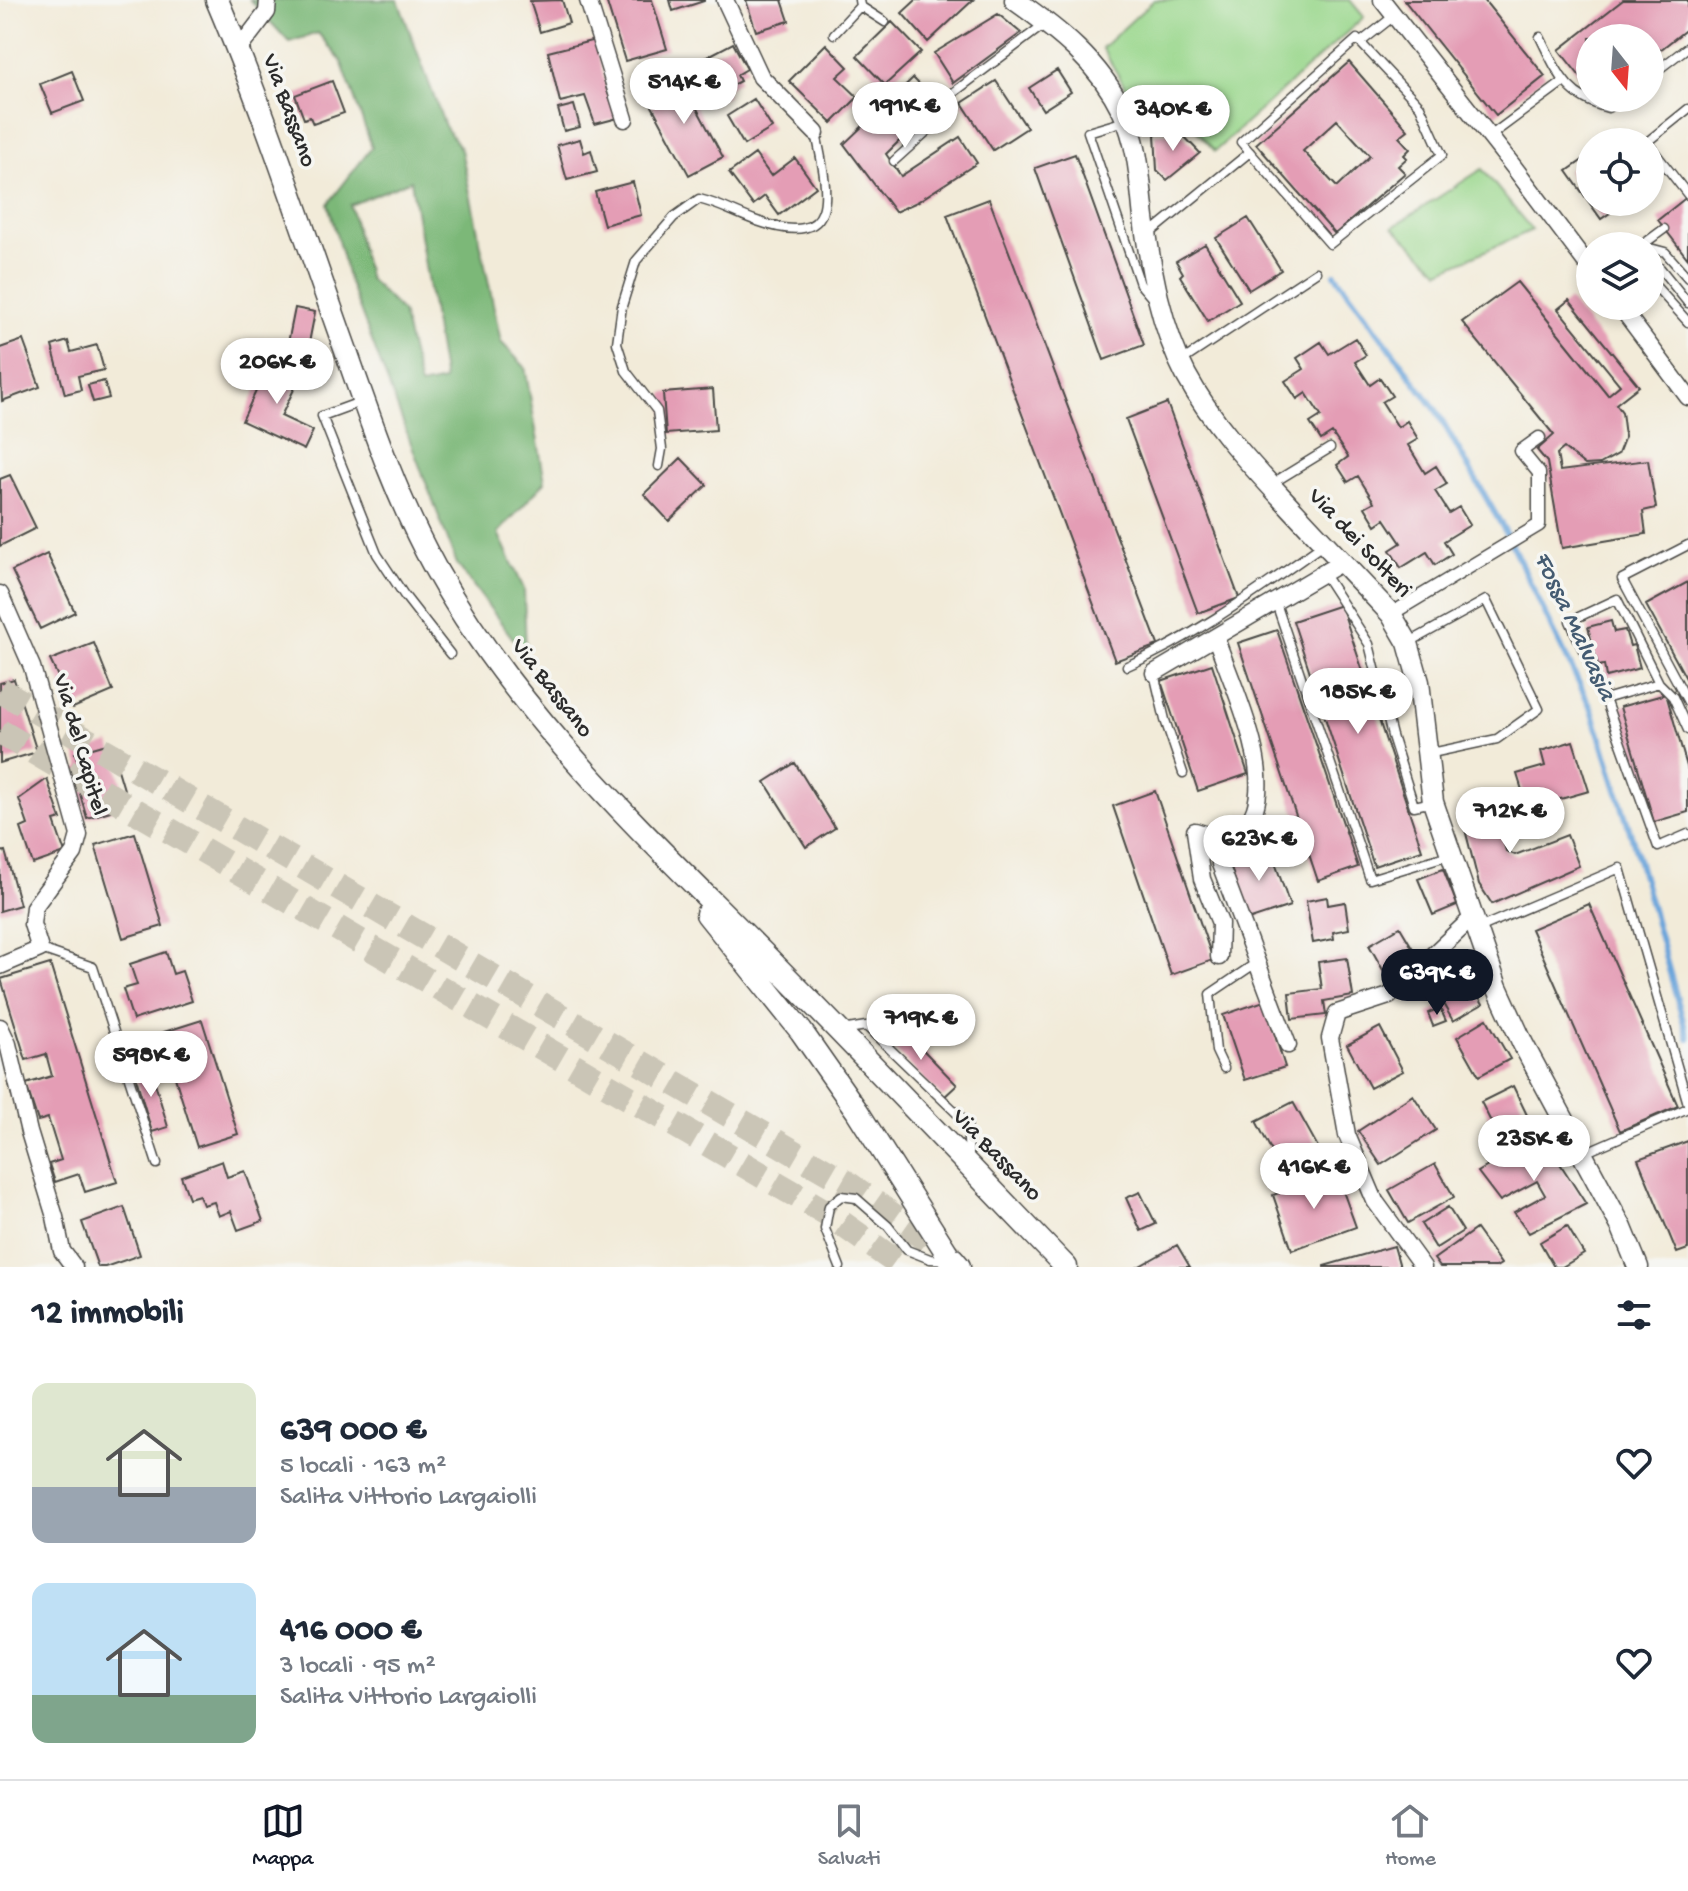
<!DOCTYPE html>
<html lang="it">
<head>
<meta charset="utf-8">
<style>
	body { margin:0; font-family:"Gochi Hand",sans-serif; background:#f2f2f3; color:#1f2937; height:100vh; display:flex; flex-direction:column; font-size:30px; white-space:nowrap }
	* { box-sizing:border-box; margin:0 }
	p { font-size:26px; color:#747a83 }
	.icon { flex:none; width:44px; height:44px; fill:none; stroke:currentColor; stroke-width:2; stroke-linecap:round; stroke-linejoin:round }
	.map { position:relative; height:1267px; overflow:hidden }
	.panel { display:flex; flex-direction:column; background:#fff; flex:1 }
	.panel>* { flex:none }
	.needle { width:52px; rotate:163deg }
	.tools { position:absolute; left:1576px; top:24px; display:grid; gap:16px }
	.tools a { display:grid; place-items:center; width:88px; height:88px; border-radius:50%; background:#fff; box-shadow:0 4px 12px #0003; font-size:40px }
	.price { position:absolute; translate:-50% -68px; padding:0 18px; border-radius:28px; background:#fff; color:#222; font-size:26px; line-height:52px; filter:drop-shadow(0 2px 4px #0008) }
	.price::after { content:''; position:absolute; left:50%; top:48px; width:24px; height:18px; margin-left:-12px; background:inherit; clip-path:polygon(0 0,100% 0,50% 100%) }
	.price.current { background:#111827; color:#fff }
	ul { padding:0; list-style:none }
	li { display:flex; align-items:center; gap:24px; height:200px; padding:0 32px }
	li span { display:grid; place-items:center; flex:none; width:224px; height:160px; border-radius:16px; color:#555 }
	li>.icon { margin-inline-start:auto }
	span .icon { width:96px; height:96px; fill:#fffc; stroke-width:1 }
	li b { font-size:34px }
	h2 { display:flex; justify-content:space-between; align-items:center; height:96px; padding:0 32px; font-size:34px }
	.tabs { display:flex; justify-content:space-around; align-items:center; height:112px; border-top:2px solid #e0e1e3; background:#fff; font-size:22px; color:#747a83 }
	.tabs a { display:grid; justify-items:center; gap:4px }
	.tabs .current { color:#111827 }
	.map>svg:first-child { display:block }
	.green { fill:#9ad78c; stroke:#62815c; stroke-width:2 }
	.forest { fill:#7bb878; stroke:#537252; stroke-width:2; fill-rule:evenodd }
	.lines { fill:none; stroke-linecap:round; stroke-linejoin:round }
	.stream { stroke:#6aa4da; stroke-width:6 }
	.building { fill:#e49db5; fill-rule:evenodd }
	.trunk-tunnel { stroke:#cac5b6; stroke-width:26; stroke-dasharray:26 13; stroke-linecap:butt }
	.service-casing { stroke:#494845; stroke-width:11 }
	.pedestrian-casing { stroke:#494845; stroke-width:15 }
	.minor-casing { stroke:#494845; stroke-width:19 }
	.tertiary-casing { stroke:#494845; stroke-width:23 }
	.secondary-casing { stroke:#494845; stroke-width:25 }
	.trunk-casing { stroke:#494845; stroke-width:29 }
	.service { stroke:#fff; stroke-width:8 }
	.pedestrian { stroke:#fff; stroke-width:12 }
	.minor { stroke:#fff; stroke-width:16 }
	.tertiary { stroke:#fff; stroke-width:20 }
	.secondary { stroke:#fff; stroke-width:22 }
	.trunk { stroke:#fff; stroke-width:26 }
	.labels { text-anchor:middle; dominant-baseline:central; stroke-width:7; stroke-linejoin:round; paint-order:stroke }
	.street-label { font-size:24px; fill:#2b2b2b; stroke:#f6f6f2 }
	.water-label { font-size:26px; font-style:italic; fill:#445b71; stroke:#f6f6f2 }
</style>
</head>
<body>
<div class="map">
<svg width="1688" height="1267" viewBox="0 0 1688 1267">
	<rect width="100%" height="100%" fill="#f6f6f2"/>
	<filter id="ink" filterUnits="userSpaceOnUse"><feTurbulence type="fractalNoise" baseFrequency=".0125" numOctaves="2"/><feDisplacementMap in="SourceGraphic" scale="16" xChannelSelector="R" yChannelSelector="G"/><feConvolveMatrix kernelMatrix="1 2 1 2 8 2 1 2 1" color-interpolation-filters="sRGB"/></filter>
	<filter id="wash" filterUnits="userSpaceOnUse"><feTurbulence type="fractalNoise" baseFrequency=".006" numOctaves="4" result="noise"/><feDisplacementMap in="SourceGraphic" scale="32" xChannelSelector="R" yChannelSelector="G"/><feGaussianBlur stdDeviation="1.8" result="paint"/><feColorMatrix in="noise" values="0 0 0 0 0 0 0 0 0 0 0 0 0 0 0 0 0 1.4 0 .05"/><feComposite in="paint" operator="in"/></filter>
	<g filter="url(#wash)">
		<rect width="100%" height="100%" fill="#f2ebd9"/>
		<path class="green" d="M 1154,0 L 1350,0 L 1364,17 L 1215,151 L 1185,118 L 1144,127 L 1124,85 L 1102,48 Z
			M 1482,169 L 1532,230 L 1440,271 L 1393,227 Z"/>
		<path class="forest" d="M 250,0 L 398,0 L 445,126 L 461,150 L 501,342 L 525,367 L 545,482 L 498,533 L 524,589 L 526,656 L 457,564 L 349,281 L 328,204 L 372,147 L 341,61 L 318,33 L 289,42 ZM 411,180 L 444,381 L 420,386 L 402,312 L 369,279 L 350,205 Z"/>
		<g class="lines">
			<path class="stream" d="M 1335,274 L 1436,410 L 1505,531 L 1592,710 L 1633,841 L 1688,1038"/>
		</g>
		<g id="blocks">
			<path class="building" d="M 562,0 L 569,23 L 540,32 L 530,1 Z
				M 606,0 L 652,0 L 667,49 L 625,61 Z
				M 670,0 L 704,0 L 704,1 L 673,11 Z
				M 746,0 L 782,0 L 789,21 L 756,31 Z
				M 916,0 L 973,0 L 928,42 L 902,13 Z
				M 1404,0 L 1484,0 L 1545,76 L 1496,115 Z
				M 1623,0 L 1688,0 L 1688,28 L 1650,58 L 1650,38 L 1590,38 L 1590,89 L 1559,50 Z
				M 998,14 L 1021,33 L 953,83 L 934,53 Z
				M 892,22 L 921,52 L 885,85 L 857,56 Z
				M 595,40 L 607,91 L 618,118 L 595,124 L 585,96 L 560,102 L 548,52 Z
				M 733,43 L 747,69 L 737,75 L 740,81 L 725,89 L 728,95 L 718,100 L 697,62 Z
				M 826,44 L 848,67 L 837,77 L 858,97 L 832,123 L 789,81 Z
				M 1349,62 L 1408,130 L 1399,137 L 1410,149 L 1404,155 L 1407,158 L 1398,166 L 1405,173 L 1335,234 L 1256,144 ZM 1337,120 L 1370,156 L 1337,187 L 1303,151 Z
				M 1057,70 L 1071,92 L 1043,110 L 1029,88 Z
				M 72,71 L 84,101 L 52,113 L 40,84 Z
				M 680,77 L 723,157 L 689,175 L 646,95 Z
				M 913,78 L 938,103 L 886,154 L 901,176 L 960,137 L 977,163 L 917,202 L 895,212 L 844,144 Z
				M 332,81 L 344,113 L 313,124 L 310,117 L 304,119 L 295,95 Z
				M 996,81 L 1027,128 L 993,150 L 962,103 Z
				M 754,99 L 772,128 L 744,145 L 727,116 Z
				M 574,105 L 580,127 L 564,131 L 558,109 Z
				M 1181,133 L 1200,153 L 1167,180 L 1157,170 L 1155,134 Z
				M 580,139 L 584,153 L 591,150 L 597,172 L 567,180 L 557,145 Z
				M 755,154 L 771,176 L 795,158 L 816,187 L 779,215 L 765,196 L 753,205 L 729,173 Z
				M 1075,154 L 1144,345 L 1104,360 L 1035,168 Z
				M 1590,155 L 1590,202 L 1626,202 L 1601,219 L 1567,171 Z
				M 633,182 L 641,215 L 604,225 L 595,192 Z
				M 1688,196 L 1688,259 L 1658,220 Z
				M 989,199 L 1158,645 L 1115,661 L 947,215 Z
				M 1248,218 L 1281,270 L 1249,290 L 1216,238 Z
				M 1205,244 L 1240,301 L 1208,321 L 1180,276 L 1183,273 L 1176,261 Z
				M 1517,282 L 1608,395 L 1620,385 L 1558,309 L 1569,300 L 1639,386 L 1616,404 L 1622,412 L 1625,436 L 1618,454 L 1600,464 L 1585,465 L 1564,448 L 1557,454 L 1560,471 L 1648,460 L 1656,508 L 1643,511 L 1646,534 L 1562,548 L 1547,462 L 1537,450 L 1554,435 L 1462,322 Z
				M 295,308 L 315,312 L 308,348 L 288,343 Z
				M 1355,338 L 1366,355 L 1355,362 L 1370,385 L 1380,378 L 1392,396 L 1382,402 L 1398,427 L 1407,421 L 1418,439 L 1408,445 L 1425,473 L 1436,466 L 1447,484 L 1435,491 L 1449,513 L 1459,507 L 1470,525 L 1444,541 L 1452,554 L 1435,565 L 1427,552 L 1401,568 L 1390,550 L 1401,543 L 1385,519 L 1376,525 L 1365,507 L 1374,502 L 1358,476 L 1348,482 L 1337,465 L 1348,457 L 1332,433 L 1321,440 L 1310,423 L 1321,416 L 1306,393 L 1297,399 L 1285,381 L 1304,369 L 1297,358 L 1321,342 L 1329,354 Z
				M 23,340 L 40,387 L 2,401 L 0,348 Z
				M 68,341 L 71,352 L 97,345 L 104,370 L 78,376 L 81,390 L 65,394 L 52,346 Z
				M 271,359 L 302,373 L 281,416 L 313,431 L 304,450 L 242,421 Z
				M 104,381 L 109,398 L 93,402 L 88,385 Z
				M 713,389 L 716,430 L 666,434 L 663,393 Z
				M 1167,403 L 1239,598 L 1198,613 L 1126,419 Z
				M 681,458 L 707,485 L 669,521 L 644,494 Z
				M 10,475 L 36,528 L 0,546 L 0,479 Z
				M 47,554 L 75,612 L 40,629 L 12,571 Z
				M 1688,582 L 1688,682 L 1646,605 Z
				M 1341,605 L 1422,850 L 1374,866 L 1293,621 Z
				M 1611,621 L 1614,632 L 1625,630 L 1630,646 L 1634,645 L 1640,668 L 1606,677 L 1604,665 L 1598,666 L 1588,627 Z
				M 1277,630 L 1358,867 L 1318,881 L 1238,643 Z
				M 94,643 L 113,691 L 73,708 L 50,660 Z
				M 1212,664 L 1248,774 L 1198,791 L 1161,681 Z
				M 14,679 L 37,752 L 0,763 L 0,683 Z
				M 1666,694 L 1688,770 L 1688,812 L 1654,822 L 1620,707 Z
				M 1573,741 L 1589,791 L 1557,800 L 1559,807 L 1530,816 L 1517,774 L 1545,766 L 1541,751 Z
				M 110,743 L 126,796 L 114,800 L 117,809 L 87,818 L 73,770 L 80,768 L 75,753 Z
				M 795,763 L 835,828 L 806,847 L 765,782 Z
				M 47,779 L 61,819 L 54,821 L 65,853 L 33,864 L 21,828 L 28,825 L 19,799 Z
				M 1155,791 L 1213,960 L 1171,975 L 1113,806 Z
				M 1491,796 L 1506,851 L 1515,855 L 1567,835 L 1579,866 L 1492,904 L 1479,884 L 1459,806 Z
				M 135,833 L 163,926 L 123,938 L 95,845 Z
				M 1269,845 L 1290,906 L 1248,920 L 1228,859 Z
				M 5,851 L 20,905 L 0,911 L 0,852 Z
				M 1443,869 L 1457,905 L 1433,915 L 1418,879 Z
				M 1327,897 L 1328,905 L 1345,902 L 1349,929 L 1333,932 L 1334,939 L 1313,943 L 1306,901 Z
				M 1589,904 L 1678,1106 L 1620,1131 L 1531,929 Z
				M 1400,927 L 1419,959 L 1387,977 L 1369,945 Z
				M 166,952 L 173,974 L 182,971 L 192,1001 L 133,1020 L 123,989 L 137,985 L 130,964 Z
				M 1347,958 L 1353,996 L 1324,1001 L 1326,1015 L 1292,1019 L 1289,993 L 1322,989 L 1318,962 Z
				M 50,964 L 117,1182 L 85,1192 L 79,1174 L 55,1182 L 49,1164 L 61,1160 L 48,1118 L 38,1121 L 26,1084 L 52,1076 L 46,1054 L 26,1060 L 1,979 Z
				M 1464,971 L 1483,1004 L 1453,1021 L 1434,988 Z
				M 1264,1001 L 1285,1067 L 1245,1080 L 1223,1015 Z
				M 1440,1008 L 1446,1021 L 1433,1026 L 1428,1013 Z
				M 1487,1019 L 1510,1059 L 1479,1076 L 1457,1037 Z
				M 202,1020 L 238,1134 L 197,1147 L 161,1033 Z
				M 901,1027 L 957,1085 L 943,1098 L 886,1041 Z
				M 1380,1027 L 1403,1071 L 1370,1088 L 1347,1045 Z
				M 150,1066 L 168,1127 L 152,1132 L 134,1071 Z
				M 1513,1086 L 1527,1115 L 1518,1120 L 1520,1125 L 1498,1136 L 1481,1102 Z
				M 1413,1095 L 1436,1130 L 1381,1165 L 1358,1131 Z
				M 1293,1102 L 1318,1147 L 1280,1167 L 1256,1121 Z
				M 1541,1134 L 1586,1204 L 1529,1233 L 1514,1212 L 1545,1195 L 1537,1181 L 1500,1201 L 1478,1172 Z
				M 1688,1141 L 1688,1249 L 1677,1253 L 1638,1159 Z
				M 222,1161 L 227,1177 L 245,1171 L 263,1221 L 238,1230 L 231,1211 L 219,1216 L 214,1202 L 203,1205 L 199,1195 L 189,1198 L 181,1176 Z
				M 1435,1164 L 1454,1197 L 1408,1223 L 1389,1190 Z
				M 1336,1172 L 1356,1227 L 1292,1250 L 1273,1195 Z
				M 1140,1192 L 1156,1224 L 1141,1231 L 1126,1198 Z
				M 124,1207 L 140,1255 L 105,1267 L 98,1267 L 82,1222 Z
				M 1448,1207 L 1463,1231 L 1436,1248 L 1421,1224 Z
				M 1567,1226 L 1584,1254 L 1562,1267 L 1554,1267 L 1540,1242 Z
				M 1476,1229 L 1501,1264 L 1496,1267 L 1440,1267 L 1434,1259 Z
				M 1177,1245 L 1190,1267 L 1138,1267 Z
				M 1394,1246 L 1400,1267 L 1324,1267 L 1324,1266 Z"/>
		</g>
	</g>
	<g filter="url(#ink)">
		<use href="#blocks" fill-opacity="0" stroke="#494845" stroke-width="2"/>
		<g class="lines">
			<path class="trunk-tunnel" d="M 0,690 L 845,1182 L 953,1258
				M 0,732 L 827,1213 L 903,1267"/>
			<g class="service-casing">
				<path id="service" d="M 860,6 L 885,22
					M 834,34 L 860,6 L 859,0
					M 1540,37 C 1558,73 1566,97 1608,108 L 1621,98
					M 1357,39 L 1420,106 L 1442,155 L 1330,244 L 1241,142 Z
					M 1361,42 L 1394,16
					M 1650,76 L 1688,47
					M 1125,121 L 1088,132 L 1140,284 L 1152,298
					M 1490,136 L 1563,82
					M 1647,142 L 1688,109
					M 1650,146 L 1688,195
					M 894,161 L 946,114 L 945,99 L 1046,23
					M 1148,235 L 1250,152
					M 1641,246 L 1664,229
					M 1650,248 L 1665,252 L 1688,278
					M 1650,262 L 1660,268 L 1688,303
					M 1650,280 L 1688,322
					M 1180,362 L 1316,272
					M 363,401 L 322,416 L 377,554 L 404,595 L 450,654
					M 659,466 L 662,449 L 657,411 L 626,371 L 617,343 L 622,306 L 636,261 L 674,217 L 699,199 C 720,204 737,214 757,221 C 843,251 828,191 816,133
					M 1281,478 L 1330,448
					M 1688,545 L 1622,579 L 1688,702
					M 1323,573 L 1369,644 L 1392,736 L 1414,806 L 1433,802
					M 1276,603 L 1370,879 L 1449,855
					M 1408,643 L 1486,600 L 1539,709 L 1497,739 L 1427,754
					M 1127,666 C 1198,635 1261,588 1324,544
					M 1154,673 L 1165,720 L 1183,773
					M 1605,699 L 1659,683
					M 1688,730 L 1673,697 L 1659,683 L 1617,599 L 1570,621 L 1605,699 L 1658,847 L 1688,834
					M 1479,928 L 1620,868 L 1688,1104
					M 41,949 L 93,967 L 157,1164
					M 842,1030 L 866,1026 L 967,1123 L 969,1157
					M 1224,1068 L 1216,1051 L 1210,994 L 1256,963
					M 1584,1153 L 1688,1108
					M 840,1267 L 825,1229 L 829,1206 L 841,1196 L 856,1198 L 888,1226 L 907,1250 L 930,1259 L 948,1260"/>
			</g>
			<g class="pedestrian-casing">
				<path id="pedestrian" d="M 1391,614 L 1539,525 L 1539,473 L 1521,451 L 1539,438"/>
			</g>
			<g class="minor-casing">
				<path id="minor" d="M 588,0 L 625,119
					M 725,0 L 761,77 L 816,133
					M 1382,0 L 1513,166 L 1590,268
					M 238,50 L 267,12 L 268,0
					M 1620,306 L 1688,397
					M 0,594 L 32,667 L 79,835 L 74,853 L 34,907 L 32,924 L 40,949 L 0,966
					M 1216,638 C 1232,685 1270,761 1255,809 C 1249,828 1237,827 1227,841 C 1223,846 1222,857 1220,864 L 1288,1045
					M 1154,673 L 1342,562
					M 1219,957 L 1220,923 L 1202,879 L 1195,831 L 1227,841
					M 0,1027 L 8,1044 L 29,1132 L 55,1217 L 62,1251 L 74,1267
					M 1423,1267 L 1375,1201 L 1347,1135 L 1330,1038 L 1337,1013 L 1389,996 L 1472,918"/>
			</g>
			<g class="tertiary-casing">
				<path id="tertiary" d="M 1015,0 C 1059,31 1099,62 1123,112 C 1139,145 1140,183 1144,218 C 1151,272 1161,327 1186,375 C 1211,421 1248,462 1283,499 C 1319,538 1355,576 1391,614 L 1408,643 L 1419,682 L 1433,802 L 1497,987 L 1523,1044 L 1622,1228 L 1638,1267"/>
			</g>
			<g class="secondary-casing">
				<path id="secondary" d="M 217,0 C 266,115 304,234 346,351 C 372,425 397,499 435,568 C 518,717 643,832 762,952 C 865,1056 965,1162 1066,1267
					M 707,914 L 801,1031 L 857,1111 L 952,1261"/>
			</g>
			<g class="trunk-casing">
				<path id="trunk" d="M 952,1261 L 957,1267"/>
			</g>
			<use href="#service" class="service"/>
			<use href="#pedestrian" class="pedestrian"/>
			<use href="#minor" class="minor"/>
			<use href="#tertiary" class="tertiary"/>
			<use href="#secondary" class="secondary"/>
			<use href="#trunk" class="trunk"/>
		</g>
	</g>
	<g class="labels">
		<g class="street-label">
			<text transform="translate(288 111) rotate(70)">Via Bassano</text>
			<text transform="translate(1359 544) rotate(47)">Via dei Solteri</text>
			<text transform="translate(551 689) rotate(52)">Via Bassano</text>
			<text transform="translate(79 745) rotate(74)">Via del Capitel</text>
			<text transform="translate(996 1156) rotate(46)">Via Bassano</text>
		</g>
		<g class="water-label">
			<text transform="translate(1573 627) rotate(65)">Fossa Malvasia</text>
		</g>
	</g>
</svg>
<div class="tools">
<a><svg class="needle" viewBox="-14 -14 28 28"><path d="M0-13l5 13h-10z" fill="#e53935"/><path d="M0 13l5-13h-10z" fill="#747a83"/></svg></a>
<a><svg class="icon" aria-label="locate" viewBox="0 0 24 24"><circle cx="12" cy="12" r="6"/><path d="M12 2v4M12 18v4M2 12h4M18 12h4"/></svg></a>
<a><svg class="icon" aria-label="layers" viewBox="0 0 24 24"><path d="M12 4l9 5-9 5-9-5zM3 14l9 5 9-5"/></svg></a>
</div>
<b class="price" style="left:684px;top:126px">514K €</b>
<b class="price" style="left:905px;top:150px">191K €</b>
<b class="price" style="left:1173px;top:153px">340K €</b>
<b class="price" style="left:277px;top:406px">206K €</b>
<b class="price" style="left:1358px;top:736px">185K €</b>
<b class="price" style="left:1510px;top:855px">712K €</b>
<b class="price" style="left:1259px;top:883px">623K €</b>
<b class="price current" style="left:1437px;top:1017px">639K €</b>
<b class="price" style="left:921px;top:1062px">719K €</b>
<b class="price" style="left:151px;top:1099px">598K €</b>
<b class="price" style="left:1534px;top:1183px">235K €</b>
<b class="price" style="left:1314px;top:1211px">416K €</b>
</div>
<section class="panel">
<h2>12 immobili<svg class="icon" aria-label="filters" viewBox="0 0 24 24"><path d="M4 7h16M4 17h16"/><circle cx="9" cy="7" r="2"/><circle cx="15" cy="17" r="2"/></svg></h2>
<ul>
<li><span style="background:linear-gradient(#dfe7d0 65%,#9aa5b1 0)"><svg class="icon" aria-label="home" viewBox="0 0 24 24"><path d="M3 11l9-7 9 7M6 9v11h12V9"/></svg></span><div><b>639 000 €</b><p>5 locali · 163 m²</p><p>Salita Vittorio Largaiolli</p></div><svg class="icon" aria-label="heart" viewBox="0 0 24 24"><path d="M12 20l-8-8c-3-5 5-10 8-4 3-6 11-1 8 4z"/></svg></li>
<li><span style="background:linear-gradient(#bfe0f5 70%,#7fa58c 0)"><svg class="icon" aria-label="home" viewBox="0 0 24 24"><path d="M3 11l9-7 9 7M6 9v11h12V9"/></svg></span><div><b>416 000 €</b><p>3 locali · 95 m²</p><p>Salita Vittorio Largaiolli</p></div><svg class="icon" aria-label="heart" viewBox="0 0 24 24"><path d="M12 20l-8-8c-3-5 5-10 8-4 3-6 11-1 8 4z"/></svg></li>
</ul>
</section>
<nav class="tabs">
<a class="current"><svg class="icon" aria-label="map" viewBox="0 0 24 24"><path d="M3 6l6-2 6 2 6-2v14l-6 2-6-2-6 2zM9 4v14M15 6v14"/></svg>Mappa</a>
<a><svg class="icon" aria-label="saved" viewBox="0 0 24 24"><path d="M7 4h10v16l-5-4-5 4z"/></svg>Salvati</a>
<a><svg class="icon" aria-label="home" viewBox="0 0 24 24"><path d="M3 11l9-7 9 7M6 9v11h12V9"/></svg>Home</a>
</nav>
</body>
</html>
